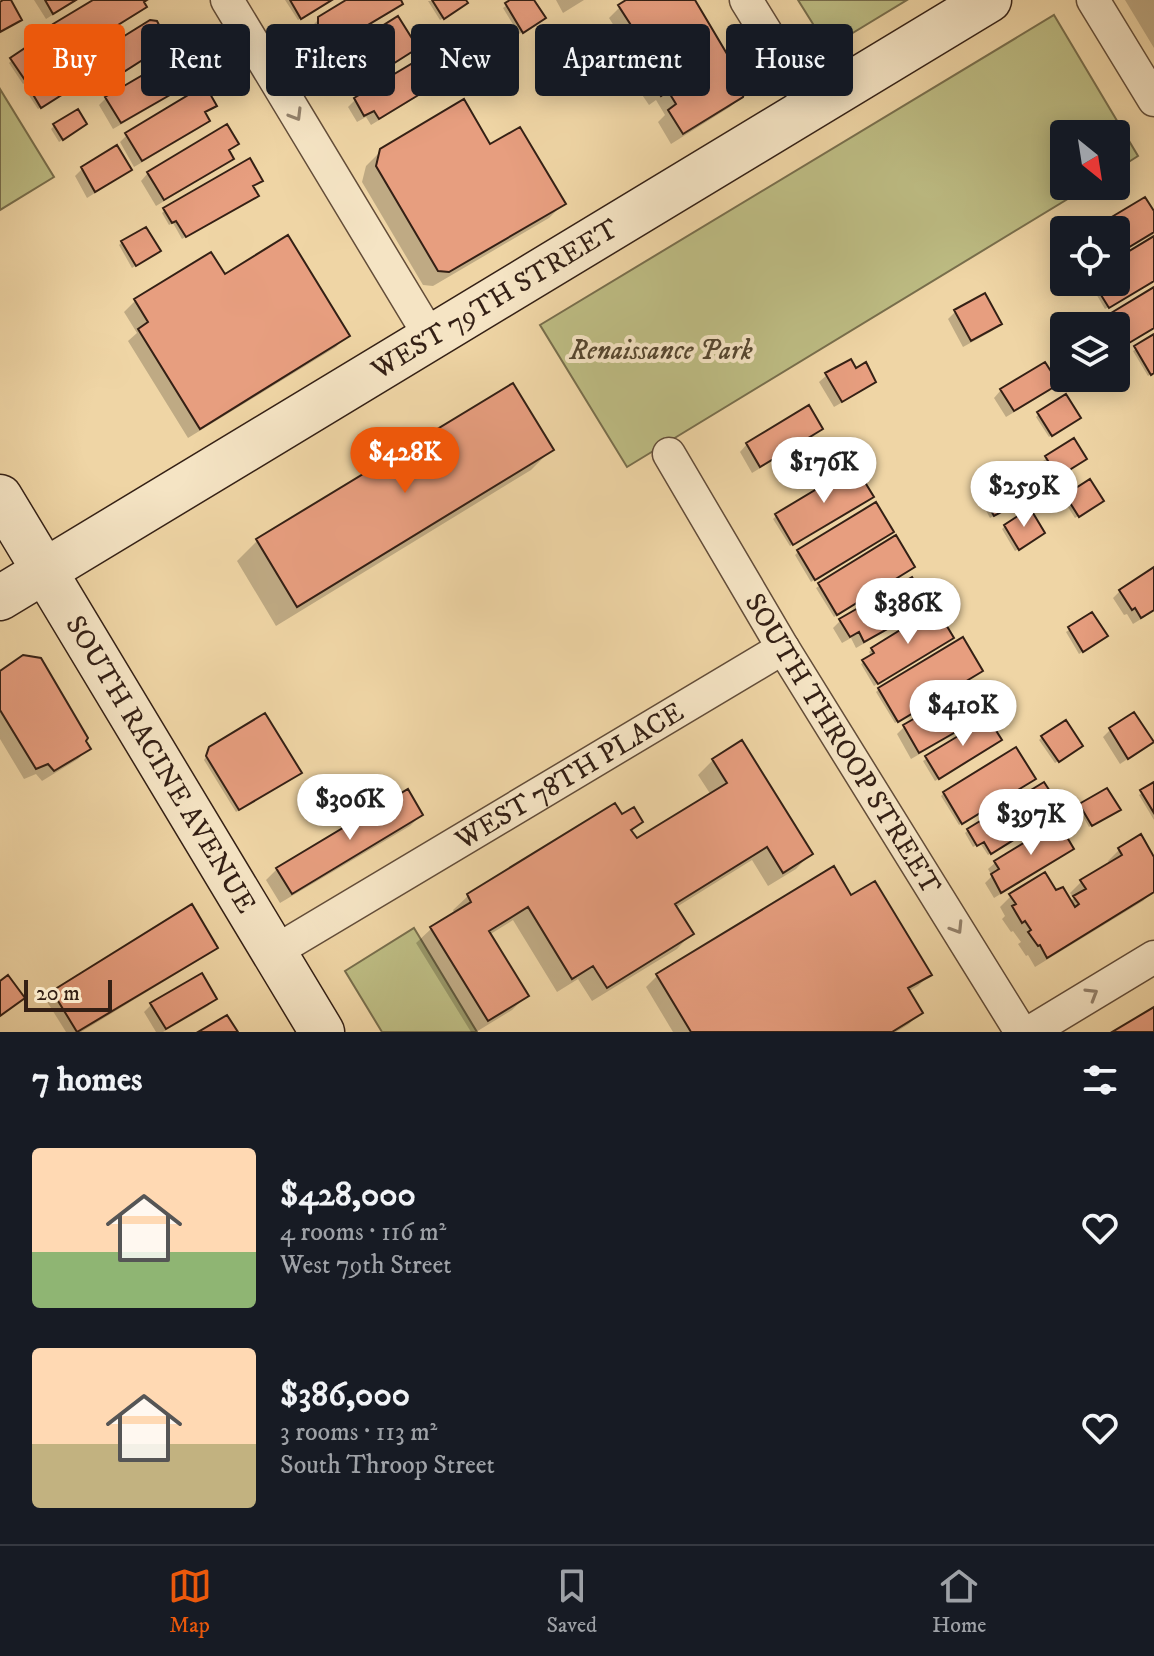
<!DOCTYPE html>
<html lang="en">
<head>
<meta charset="utf-8">
<style>
	body { margin:0; font-family:"IM FELL DW Pica",serif; background:#20242c; color:#f1f3f6; height:100vh; display:flex; flex-direction:column; font-size:30px; white-space:nowrap }
	* { box-sizing:border-box; margin:0 }
	p { font-size:26px; color:#9ea1a6 }
	.icon { flex:none; width:44px; height:44px; fill:none; stroke:currentColor; stroke-width:2; stroke-linecap:round; stroke-linejoin:round }
	.map { position:relative; height:1032px; overflow:hidden }
	.details { display:flex; flex-direction:column; background:#171b24; flex:1 }
	.details>* { flex:none }
	.top-card { position:absolute; left:24px; top:24px; width:1106px; height:72px; display:flex; gap:16px }
	.needle { width:52px; rotate:150deg }
	.tools { position:absolute; left:1050px; top:120px; display:grid; gap:16px }
	.tools a { display:grid; place-items:center; width:80px; height:80px; border-radius:8px; background:#171b24; box-shadow:0 4px 20px #0003; font-size:40px }
	.scale { position:absolute; left:24px; bottom:20px; width:88px; box-sizing:border-box; padding-left:8px; border:4px solid #342015; border-top:0; font-size:22px; line-height:28px; white-space:nowrap; color:#342015; -webkit-text-stroke:6px #f5e4c4; paint-order:stroke }
	.price { position:absolute; translate:-50% -68px; padding:0 18px; border-radius:28px; background:#fff; color:#222; font-size:26px; line-height:52px; filter:drop-shadow(0 2px 4px #0008) }
	.price::after { content:''; position:absolute; left:50%; top:48px; width:24px; height:18px; margin-left:-12px; background:inherit; clip-path:polygon(0 0,100% 0,50% 100%) }
	.price.selected { background:#ea580c; color:#fff }
	ul { padding:0; list-style:none }
	li { display:flex; align-items:center; gap:24px; height:200px; padding:0 32px }
	li span { display:grid; place-items:center; flex:none; width:224px; height:160px; border-radius:8px; color:#555 }
	li>.icon { margin-inline-start:auto }
	span .icon { width:96px; height:96px; fill:#fffc; stroke-width:1 }
	li b { font-size:34px }
	h2 { display:flex; justify-content:space-between; align-items:center; height:96px; padding:0 32px; font-size:34px }
	.pill { padding:0 28px; border-radius:8px; background:#171b24; box-shadow:0 4px 20px #0003; font-size:28px; line-height:72px }
	.pill.selected { background:#ea580c; color:#fff }
	.tab-bar { display:flex; justify-content:space-around; align-items:center; height:112px; border-top:2px solid #363941; background:#171b24; font-size:22px; color:#9ea1a6 }
	.tab-bar a { display:grid; justify-items:center; gap:4px }
	.tab-bar .selected { color:#ea580c }
	.map>svg:first-child { display:block }
	.green { fill:#bdbc83; stroke:#786e4c; stroke-width:2 }
	.shadow { fill:#0003 }
	.building { fill:#e79e7f; stroke:#342015; stroke-width:2 }
	.lines { fill:none; stroke-linecap:round; stroke-linejoin:round }
	.street-casing { stroke:#634d39; stroke-width:35 }
	.secondary-casing { stroke:#342015; stroke-width:47 }
	.street { stroke:#f5e4c4; stroke-width:32 }
	.secondary { stroke:#f5e4c4; stroke-width:44 }
	.oneway { stroke:#94826c }
	.labels { text-anchor:middle; dominant-baseline:central; stroke-width:8; stroke-linejoin:round; paint-order:stroke }
	.street-label { font-size:28px; fill:#342015; stroke:#f5e4c4 }
	.park-label { font-size:28px; font-style:italic; fill:#564730; stroke:#f5e4c4 }
</style>
</head>
<body>
<div class="map">
<svg width="1154" height="1032" viewBox="0 0 1154 1032">
	<rect width="100%" height="100%" fill="#efd5a5"/>
	<filter id="stains"><feTurbulence type="fractalNoise" baseFrequency=".0025" numOctaves="4"/><feColorMatrix values="0 0 0 0 .2 0 0 0 0 .09 0 0 0 0 .02 0 0 0 .5 -.17"/></filter>
	<radialGradient id="worn" r=".72"><stop offset=".6" stop-color="#630" stop-opacity="0"/><stop offset="1" stop-color="#630" stop-opacity=".3"/></radialGradient>
	<path class="green" d="M 798,0 L 907,0 L 828,48 Z
		M 1054,15 L 1138,156 L 1116,170 L 1116,134 L 1064,134 L 1064,186 L 1089,186 L 627,467 L 540,325 Z
		M 0,89 L 54,177 L 0,210 Z
		M 414,928 L 477,1032 L 382,1032 L 345,971 Z"/>
	<path class="shadow" d="M 34,0 L 77,0 L 46,19 Z
		M 97,0 L 146,0 L 142,4 L 144,7 L 137,14 L 63,59 L 47,33 L 54,26 Z
		M 285,0 L 331,0 L 298,20 Z
		M 350,0 L 399,0 L 401,4 L 393,11 L 322,54 L 312,37 L 312,26 L 319,19 Z
		M 464,0 L 462,6 L 440,20 L 428,1 Z
		M 514,0 L 531,0 L 540,21 L 519,34 L 503,8 Z
		M 556,0 L 584,0 L 563,13 Z
		M 630,0 L 692,0 L 742,96 L 730,107 L 671,144 L 658,122 L 665,115 L 656,100 L 649,105 L 632,80 L 642,70 L 609,18 L 620,7 Z
		M 1125,0 L 1154,0 L 1154,48 Z
		M 158,35 L 164,45 L 157,52 L 92,93 L 78,70 L 85,62 Z
		M 462,43 L 492,52 L 470,65 L 459,46 Z
		M 415,48 L 408,55 L 347,94 L 344,90 L 336,94 L 322,72 L 337,56 Z
		M 12,60 L 48,67 L 23,84 L 9,63 Z
		M 53,72 L 62,94 L 38,109 L 26,91 Z
		M 179,72 L 186,84 L 179,91 L 113,129 L 99,105 L 106,98 Z
		M 450,73 L 443,81 L 371,125 L 366,117 L 357,122 L 348,107 L 355,100 Z
		M 215,105 L 204,114 L 208,121 L 200,128 L 134,167 L 120,142 L 127,135 Z
		M 54,126 L 82,127 L 59,142 L 51,129 Z
		M 236,144 L 228,152 L 232,158 L 224,165 L 156,206 L 141,181 L 148,173 Z
		M 489,147 L 563,204 L 549,218 L 433,286 L 423,285 L 362,182 L 366,166 L 381,151 Z
		M 116,148 L 129,169 L 122,176 L 87,198 L 75,176 L 82,169 Z
		M 260,181 L 251,187 L 253,198 L 182,239 L 173,223 L 169,225 L 162,213 L 165,210 Z
		M 1154,215 L 1154,234 L 1116,256 L 1116,230 L 1094,230 Z
		M 1154,239 L 1154,281 L 1105,309 L 1089,282 L 1116,282 L 1116,262 Z
		M 122,242 L 155,254 L 132,268 L 119,245 Z
		M 224,277 L 347,335 L 336,347 L 188,438 L 128,341 L 137,333 L 124,312 L 135,301 Z
		M 1154,290 L 1154,327 L 1126,345 L 1116,326 L 1109,318 Z
		M 955,312 L 999,324 L 992,331 L 963,347 L 948,319 Z
		M 1154,337 L 1154,372 L 1148,376 L 1133,351 Z
		M 855,371 L 874,381 L 867,388 L 834,407 L 819,382 L 827,375 Z
		M 1056,384 L 1049,391 L 1006,417 L 994,398 L 1001,390 Z
		M 512,386 L 551,450 L 531,470 L 276,626 L 237,561 L 257,541 Z
		M 808,407 L 821,428 L 814,436 L 752,473 L 740,452 L 747,444 Z
		M 1039,414 L 1075,421 L 1049,437 L 1036,417 Z
		M 1074,441 L 1081,462 L 1054,479 L 1043,461 Z
		M 981,492 L 1016,504 L 990,518 L 978,495 Z
		M 1066,496 L 1098,504 L 1075,518 L 1063,499 Z
		M 868,500 L 790,546 L 773,519 L 776,516 Z
		M 1005,526 L 1040,536 L 1015,551 L 1002,529 Z
		M 888,535 L 811,582 L 795,555 L 798,552 Z
		M 895,538 L 909,570 L 834,617 L 816,588 Z
		M 1154,569 L 1154,611 L 1133,624 L 1127,614 L 1124,615 L 1113,598 L 1120,591 Z
		M 926,605 L 919,612 L 856,648 L 851,638 L 842,643 L 833,628 L 840,621 Z
		M 1092,614 L 1102,639 L 1079,654 L 1066,632 Z
		M 948,641 L 874,686 L 861,664 L 872,657 L 869,652 L 872,649 Z
		M 0,673 L 84,740 L 89,748 L 78,759 L 42,781 L 36,774 L 24,779 L 0,739 Z
		M 977,673 L 895,723 L 876,692 L 879,689 Z
		M 977,685 L 991,710 L 984,717 L 911,759 L 897,734 L 904,727 Z
		M 1134,715 L 1152,741 L 1144,748 L 1120,764 L 1103,737 L 1110,730 Z
		M 987,720 L 996,743 L 935,781 L 923,761 Z
		M 1042,737 L 1077,749 L 1055,763 L 1039,740 Z
		M 210,749 L 296,776 L 236,812 L 204,760 Z
		M 713,760 L 810,854 L 796,869 L 768,886 L 752,860 L 675,908 L 691,934 L 677,949 L 592,1001 L 578,979 L 557,992 L 513,920 L 489,935 L 527,995 L 512,1010 L 476,1032 L 471,1032 L 416,943 L 431,929 L 455,914 L 453,910 L 468,896 L 615,806 L 622,817 L 641,822 L 630,832 L 636,841 L 711,795 L 698,775 Z
		M 1030,781 L 959,825 L 941,796 L 944,793 Z
		M 1154,784 L 1154,820 L 1139,795 Z
		M 1081,805 L 1115,813 L 1089,827 L 1078,808 Z
		M 1056,813 L 988,855 L 980,843 L 973,847 L 965,833 L 968,830 Z
		M 421,815 L 410,826 L 280,903 L 266,880 L 277,869 Z
		M 1071,848 L 1064,855 L 994,898 L 985,883 L 992,876 L 988,869 L 996,862 Z
		M 1119,850 L 1154,861 L 1154,890 L 1143,901 L 1035,967 L 1028,955 L 1026,956 L 1018,944 L 1021,942 L 1013,931 L 1011,932 L 1002,919 L 1005,916 L 1000,907 L 1011,896 L 1056,893 L 1070,902 L 1074,898 L 1070,893 L 1081,882 L 1110,864 L 1108,861 Z
		M 834,869 L 851,898 L 929,975 L 918,986 L 908,992 L 920,1013 L 909,1024 L 896,1032 L 673,1032 L 646,987 L 657,976 Z
		M 216,947 L 209,954 L 81,1032 L 66,1032 L 46,1000 L 53,993 Z
		M 215,998 L 208,1006 L 163,1032 L 156,1032 L 144,1012 L 151,1005 Z"/>
	<path class="building" d="M 3,0 L 11,0 L 22,20 L 0,32 L 0,2 Z
		M 45,0 L 76,0 L 53,14 Z
		M 93,0 L 147,0 L 144,2 L 147,7 L 71,54 L 53,24 Z
		M 290,0 L 332,0 L 301,19 Z
		M 346,0 L 401,0 L 403,4 L 329,48 L 318,29 L 318,17 Z
		M 432,0 L 466,0 L 468,3 L 444,19 Z
		M 510,0 L 534,0 L 546,18 L 523,33 L 505,3 Z
		M 626,0 L 695,0 L 746,86 L 743,97 L 683,134 L 668,110 L 676,104 L 668,91 L 661,96 L 642,68 L 654,61 L 618,5 Z
		M 398,16 L 418,48 L 355,88 L 352,84 L 344,89 L 328,63 L 337,58 L 336,55 Z
		M 150,20 L 157,21 L 161,29 L 160,34 L 166,45 L 100,87 L 84,61 Z
		M 484,27 L 498,49 L 474,63 L 460,42 Z
		M 37,40 L 53,64 L 27,83 L 10,58 Z
		M 438,48 L 453,74 L 379,119 L 374,111 L 364,116 L 354,98 Z
		M 179,57 L 184,66 L 181,72 L 189,84 L 121,123 L 105,97 L 172,58 Z
		M 54,70 L 68,91 L 41,108 L 28,86 Z
		M 205,85 L 217,106 L 205,112 L 210,121 L 142,161 L 125,133 Z
		M 464,99 L 490,144 L 520,127 L 566,204 L 449,272 L 438,271 L 376,166 L 380,149 Z
		M 78,109 L 87,124 L 63,140 L 53,124 Z
		M 227,124 L 239,144 L 229,150 L 234,159 L 164,200 L 147,172 Z
		M 117,145 L 132,170 L 95,192 L 81,167 Z
		M 250,158 L 263,181 L 253,186 L 259,196 L 186,237 L 176,221 L 172,223 L 163,208 Z
		M 1145,197 L 1154,211 L 1154,232 L 1116,255 L 1116,230 L 1090,230 Z
		M 146,227 L 161,251 L 136,266 L 121,241 Z
		M 288,235 L 350,336 L 200,429 L 138,329 L 148,322 L 134,299 L 211,252 L 225,274 Z
		M 1154,236 L 1154,281 L 1109,308 L 1093,282 L 1116,282 L 1116,259 Z
		M 1154,287 L 1154,328 L 1129,343 L 1111,313 Z
		M 985,293 L 1002,324 L 971,341 L 954,310 Z
		M 1154,334 L 1154,373 L 1151,375 L 1134,346 Z
		M 851,359 L 856,368 L 866,362 L 876,382 L 842,402 L 825,373 Z
		M 1045,362 L 1059,384 L 1014,411 L 1000,389 Z
		M 513,383 L 554,450 L 297,607 L 256,539 Z
		M 1066,394 L 1081,418 L 1052,436 L 1037,412 Z
		M 809,405 L 823,429 L 760,467 L 746,443 Z
		M 1074,438 L 1087,459 L 1058,477 L 1045,456 Z
		M 855,466 L 874,497 L 793,545 L 775,514 Z
		M 1008,475 L 1022,501 L 994,516 L 980,491 Z
		M 1090,479 L 1104,501 L 1079,517 L 1065,495 Z
		M 876,502 L 894,532 L 815,580 L 797,550 Z
		M 1030,508 L 1045,533 L 1019,550 L 1004,525 Z
		M 896,535 L 915,567 L 837,615 L 818,583 Z
		M 1154,567 L 1154,610 L 1141,618 L 1135,608 L 1132,610 L 1119,590 Z
		M 912,577 L 928,606 L 864,642 L 859,632 L 850,637 L 839,619 Z
		M 936,608 L 954,638 L 878,684 L 862,660 L 874,653 L 871,648 Z
		M 1092,612 L 1108,636 L 1083,652 L 1068,627 Z
		M 963,637 L 983,671 L 898,722 L 878,688 Z
		M 23,655 L 41,658 L 88,738 L 86,741 L 91,749 L 54,771 L 48,764 L 36,769 L 0,710 L 0,671 Z
		M 978,682 L 994,710 L 919,753 L 903,725 Z
		M 1134,712 L 1154,742 L 1128,759 L 1109,728 Z
		M 265,713 L 302,773 L 239,810 L 206,756 L 209,747 Z
		M 988,718 L 1002,740 L 939,779 L 925,756 Z
		M 1066,720 L 1083,746 L 1059,762 L 1041,736 Z
		M 742,740 L 813,854 L 783,873 L 767,847 L 675,904 L 694,934 L 607,988 L 593,966 L 572,979 L 528,907 L 489,931 L 529,996 L 488,1021 L 430,927 L 471,902 L 467,894 L 615,803 L 622,814 L 634,807 L 643,822 L 631,830 L 637,838 L 727,783 L 712,759 Z
		M 1016,747 L 1036,779 L 962,824 L 943,792 Z
		M 1044,782 L 1062,810 L 991,854 L 984,842 L 977,846 L 967,829 Z
		M 1154,782 L 1154,813 L 1140,790 Z
		M 1107,788 L 1121,810 L 1092,826 L 1079,804 Z
		M 408,789 L 423,815 L 292,894 L 276,868 Z
		M 1058,822 L 1074,849 L 1001,893 L 991,874 L 999,869 L 994,861 Z
		M 1141,834 L 1154,857 L 1154,892 L 1047,958 L 1040,945 L 1038,946 L 1028,932 L 1031,930 L 1025,921 L 1022,923 L 1012,906 L 1016,904 L 1009,894 L 1045,872 L 1056,890 L 1063,887 L 1075,907 L 1079,904 L 1073,896 L 1086,889 L 1080,880 L 1122,855 L 1118,848 Z
		M 834,866 L 851,895 L 875,881 L 932,975 L 908,988 L 923,1013 L 892,1032 L 691,1032 L 656,974 Z
		M 192,904 L 218,948 L 77,1032 L 52,991 Z
		M 202,973 L 217,999 L 166,1029 L 150,1003 Z
		M 8,975 L 25,998 L 0,1016 L 0,981 Z
		M 1154,1007 L 1154,1032 L 1112,1032 Z
		M 227,1015 L 238,1032 L 198,1032 Z"/>
	<g class="lines">
		<g class="street-casing">
			<g id="street">
				<path d="M 227,0 L 431,338"/>
				<path d="M 746,0 L 812,107"/>
				<path d="M 1093,0 L 1154,100"/>
				<path id="s1" d="M 669,454 L 783,648 L 1021,1032"/>
				<path id="s2" d="M 274,952 L 783,648"/>
				<path d="M 1030,1032 L 1154,957"/>
			</g>
		</g>
		<g class="secondary-casing">
			<g id="secondary">
				<path id="s3" d="M 0,497 L 322,1032"/>
				<path id="s4" d="M 0,598 L 989,0"/>
			</g>
		</g>
		<use href="#street" class="street"/>
		<use href="#secondary" class="secondary"/>
	</g>
	<defs><path id="oneway-chevron" d="M-2-3.5L2.5 0L-2 3.5" fill="none" stroke-width="1.6" stroke-linecap="round" stroke-linejoin="round" transform="scale(2)"/></defs>
	<g class="oneway">
		<use href="#oneway-chevron" transform="translate(296 115) rotate(59)"/>
		<use href="#oneway-chevron" transform="translate(957 928) rotate(58)"/>
		<use href="#oneway-chevron" transform="translate(1092 994) rotate(-31)"/>
	</g>
	<g class="labels">
		<g class="street-label">
			<text stroke="none"><textPath href="#s4" startOffset="578">WEST 79TH STREET</textPath></text>
			<text stroke="none"><textPath href="#s1" startOffset="338">SOUTH THROOP STREET</textPath></text>
			<text stroke="none"><textPath href="#s3" startOffset="312">SOUTH RACINE AVENUE</textPath></text>
			<text stroke="none"><textPath href="#s2" startOffset="344">WEST 78TH PLACE</textPath></text>
		</g>
		<g class="park-label">
			<text x="661" y="350">Renaissance Park</text>
		</g>
	</g>
	<rect width="100%" height="100%" filter="url(#stains)"/>
	<rect width="100%" height="100%" fill="url(#worn)"/>
</svg>
<div class="tools">
<a><svg class="needle" viewBox="-14 -14 28 28"><path d="M0-13l5 13h-10z" fill="#e53935"/><path d="M0 13l5-13h-10z" fill="#9ea1a6"/></svg></a>
<a><svg class="icon" aria-label="locate" viewBox="0 0 24 24"><circle cx="12" cy="12" r="6"/><path d="M12 2v4M12 18v4M2 12h4M18 12h4"/></svg></a>
<a><svg class="icon" aria-label="layers" viewBox="0 0 24 24"><path d="M12 4l9 5-9 5-9-5zM3 14l9 5 9-5"/></svg></a>
</div>
<div class="scale">20 m</div>
<b class="price selected" style="left:405px;top:495px">$428K</b>
<b class="price" style="left:824px;top:505px">$176K</b>
<b class="price" style="left:1024px;top:529px">$259K</b>
<b class="price" style="left:908px;top:646px">$386K</b>
<b class="price" style="left:963px;top:748px">$410K</b>
<b class="price" style="left:350px;top:842px">$306K</b>
<b class="price" style="left:1031px;top:857px">$397K</b>
<div class="top-card">
<a class="pill selected">Buy</a>
<a class="pill">Rent</a>
<a class="pill">Filters</a>
<a class="pill">New</a>
<a class="pill">Apartment</a>
<a class="pill">House</a>
</div>
</div>
<section class="details">
<h2>7 homes<svg class="icon" aria-label="filters" viewBox="0 0 24 24"><path d="M4 7h16M4 17h16"/><circle cx="9" cy="7" r="2"/><circle cx="15" cy="17" r="2"/></svg></h2>
<ul>
<li><span style="background:linear-gradient(#ffd9b3 65%,#8fb573 0)"><svg class="icon" aria-label="home" viewBox="0 0 24 24"><path d="M3 11l9-7 9 7M6 9v11h12V9"/></svg></span><div><b>$428,000</b><p>4 rooms · 116 m²</p><p>West 79th Street</p></div><svg class="icon" aria-label="heart" viewBox="0 0 24 24"><path d="M12 20l-8-8c-3-5 5-10 8-4 3-6 11-1 8 4z"/></svg></li>
<li><span style="background:linear-gradient(#ffd9b3 60%,#c2b280 0)"><svg class="icon" aria-label="home" viewBox="0 0 24 24"><path d="M3 11l9-7 9 7M6 9v11h12V9"/></svg></span><div><b>$386,000</b><p>3 rooms · 113 m²</p><p>South Throop Street</p></div><svg class="icon" aria-label="heart" viewBox="0 0 24 24"><path d="M12 20l-8-8c-3-5 5-10 8-4 3-6 11-1 8 4z"/></svg></li>
</ul>
</section>
<nav class="tab-bar">
<a class="selected"><svg class="icon" aria-label="map" viewBox="0 0 24 24"><path d="M3 6l6-2 6 2 6-2v14l-6 2-6-2-6 2zM9 4v14M15 6v14"/></svg>Map</a>
<a><svg class="icon" aria-label="saved" viewBox="0 0 24 24"><path d="M7 4h10v16l-5-4-5 4z"/></svg>Saved</a>
<a><svg class="icon" aria-label="home" viewBox="0 0 24 24"><path d="M3 11l9-7 9 7M6 9v11h12V9"/></svg>Home</a>
</nav>
</body>
</html>
